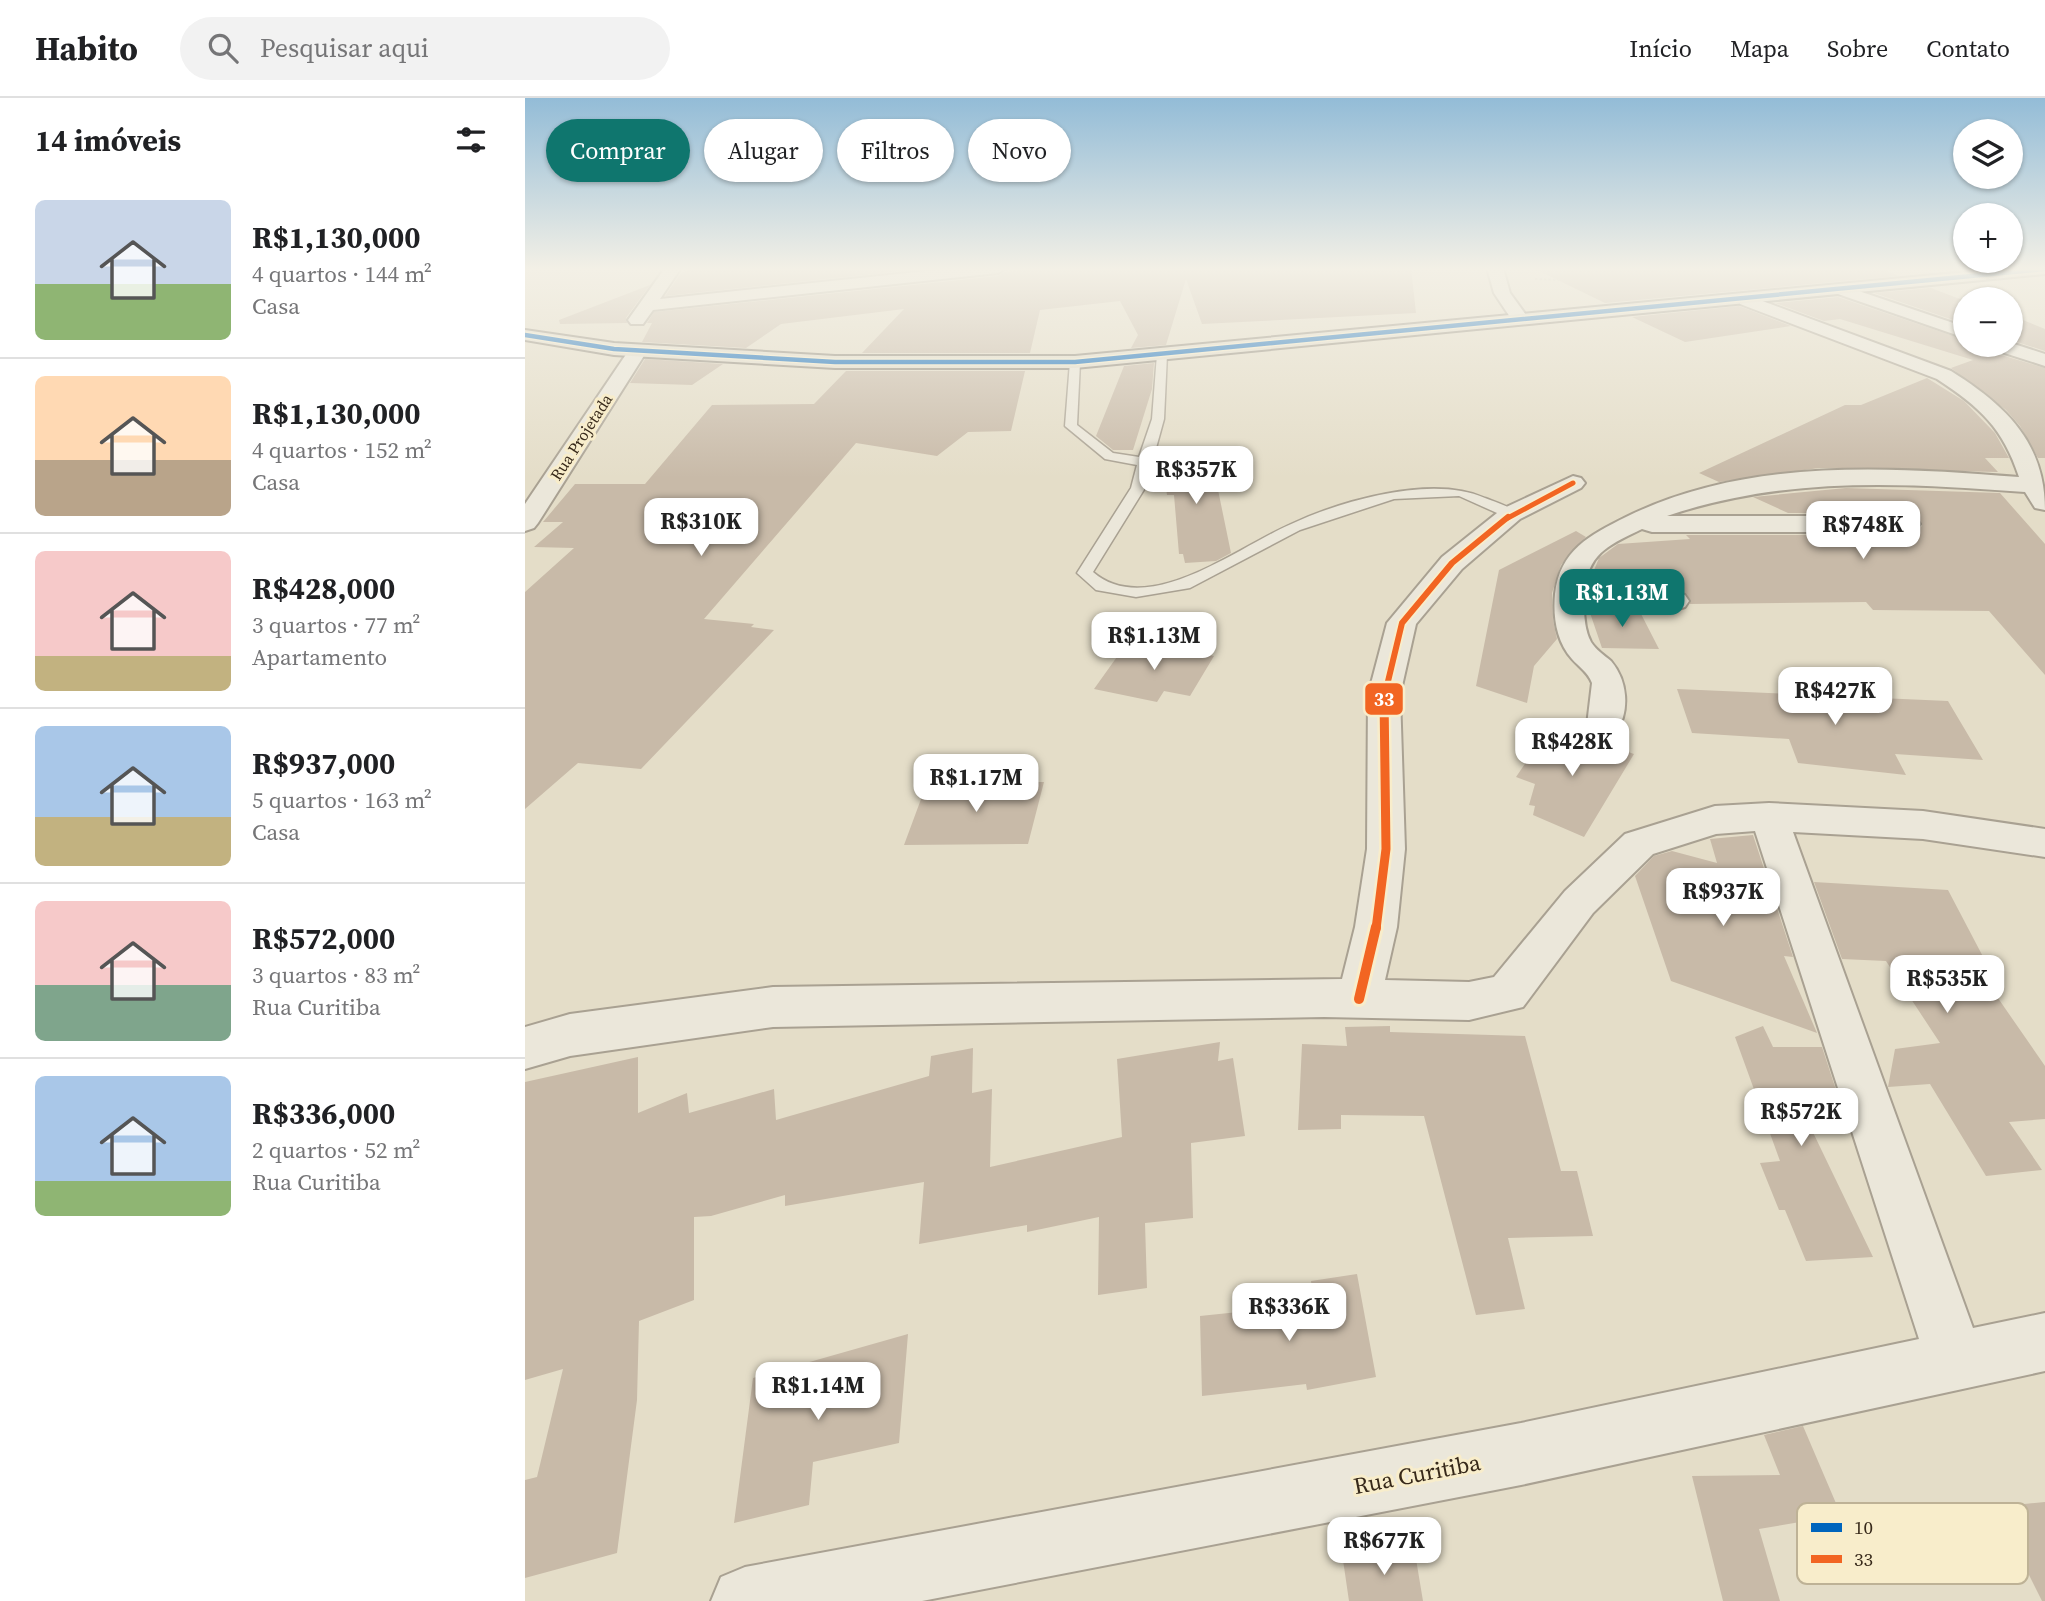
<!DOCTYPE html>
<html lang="pt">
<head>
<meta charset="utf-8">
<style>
	body { margin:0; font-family:"Source Serif 4",serif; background:#f2f2f2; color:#202124; height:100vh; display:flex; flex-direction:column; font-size:26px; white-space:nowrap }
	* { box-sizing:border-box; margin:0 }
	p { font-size:23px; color:#757577 }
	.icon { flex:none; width:38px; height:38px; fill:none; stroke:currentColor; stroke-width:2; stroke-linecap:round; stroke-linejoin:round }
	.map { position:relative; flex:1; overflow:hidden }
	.panel { display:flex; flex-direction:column; background:#fff; width:525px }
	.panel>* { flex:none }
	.top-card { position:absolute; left:21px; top:21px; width:665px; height:63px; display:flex; gap:14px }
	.buttons { position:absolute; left:1428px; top:21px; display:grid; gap:14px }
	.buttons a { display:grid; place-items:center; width:70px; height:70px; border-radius:50%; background:#fff; box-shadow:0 2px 5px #0004; font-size:35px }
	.price { position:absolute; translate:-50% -60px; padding:0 16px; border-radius:14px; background:#fff; color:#222; font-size:23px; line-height:46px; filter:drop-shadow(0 2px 4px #0008) }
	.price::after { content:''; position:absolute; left:50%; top:42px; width:21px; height:16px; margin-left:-10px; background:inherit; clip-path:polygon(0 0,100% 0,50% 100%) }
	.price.active { background:#0f766e; color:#fff }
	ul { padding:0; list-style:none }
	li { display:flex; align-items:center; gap:21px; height:175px; padding:0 35px }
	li+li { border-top:2px solid #e0e0e0 }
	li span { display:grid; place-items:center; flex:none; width:196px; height:140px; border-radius:10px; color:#555 }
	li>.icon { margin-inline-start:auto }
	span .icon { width:84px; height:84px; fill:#fffc; stroke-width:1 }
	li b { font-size:30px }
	h2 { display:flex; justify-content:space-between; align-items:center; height:84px; padding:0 35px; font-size:30px }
	.tag { padding:0 24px; border-radius:32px; background:#fff; box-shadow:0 2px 5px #0004; font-size:24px; line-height:63px }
	.tag.active { background:#0f766e; color:#fff }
	header { display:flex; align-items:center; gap:42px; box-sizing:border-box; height:98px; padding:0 35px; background:#fff; border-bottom:2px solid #e0e0e0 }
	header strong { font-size:33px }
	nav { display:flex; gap:38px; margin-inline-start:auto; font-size:24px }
	.search { width:490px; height:63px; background:#f2f2f2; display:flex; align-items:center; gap:18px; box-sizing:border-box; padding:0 24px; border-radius:38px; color:#757577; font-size:26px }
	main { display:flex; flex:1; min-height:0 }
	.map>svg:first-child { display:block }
	.building { fill:#c8baa8 }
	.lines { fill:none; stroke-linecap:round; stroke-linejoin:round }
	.lane-casing { stroke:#a9a192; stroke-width:3 }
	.street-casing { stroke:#a9a192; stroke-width:4 }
	.primary-casing { stroke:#8e8779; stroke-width:4 }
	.path { stroke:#c3beb1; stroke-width:2; stroke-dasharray:2.5 2; stroke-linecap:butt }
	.lane { fill:#ebe7da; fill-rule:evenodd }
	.street { fill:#ebe7da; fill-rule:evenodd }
	.primary { fill:#e3ddcb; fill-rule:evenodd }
	.bus-1-casing { stroke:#f8edcb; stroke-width:7 }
	.bus-2-far3-casing { stroke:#f8edcb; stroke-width:8 }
	.bus-2-far2-casing { stroke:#f8edcb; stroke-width:10 }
	.bus-2-far1-casing { stroke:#f8edcb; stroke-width:14 }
	.bus-2-casing { stroke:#f8edcb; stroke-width:16 }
	.bus-1 { stroke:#0065bd; stroke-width:4.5 }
	.bus-2-far3 { stroke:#f26522; stroke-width:5 }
	.bus-2-far2 { stroke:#f26522; stroke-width:6 }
	.bus-2-far1 { stroke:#f26522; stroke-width:9 }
	.bus-2 { stroke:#f26522; stroke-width:10 }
	.labels { text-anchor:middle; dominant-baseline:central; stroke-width:6; stroke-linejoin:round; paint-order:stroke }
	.far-street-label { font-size:16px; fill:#37291a; stroke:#f8edcb }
	.near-street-label { font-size:23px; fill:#37291a; stroke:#f8edcb }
	.key { fill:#f8edcb; stroke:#beb296; stroke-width:2 }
	.key-label { font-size:19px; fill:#37291a }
	.line-badge { stroke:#f8edcb; stroke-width:2.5 }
	.badge-label { font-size:19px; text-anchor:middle; font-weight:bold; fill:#fff }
</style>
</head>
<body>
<header>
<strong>Habito</strong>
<div class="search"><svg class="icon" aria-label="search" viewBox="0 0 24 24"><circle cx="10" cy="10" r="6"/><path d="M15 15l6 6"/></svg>Pesquisar aqui</div>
<nav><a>Início</a><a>Mapa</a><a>Sobre</a><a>Contato</a></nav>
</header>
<main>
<section class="panel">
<h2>14 imóveis<svg class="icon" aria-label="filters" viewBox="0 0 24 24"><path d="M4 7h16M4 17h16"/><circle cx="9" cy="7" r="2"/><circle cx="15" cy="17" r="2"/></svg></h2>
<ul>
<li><span style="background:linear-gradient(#c9d6e8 60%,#8fb573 0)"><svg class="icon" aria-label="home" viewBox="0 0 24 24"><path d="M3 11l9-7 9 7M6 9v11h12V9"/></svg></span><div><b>R$1,130,000</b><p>4 quartos · 144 m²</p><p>Casa</p></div></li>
<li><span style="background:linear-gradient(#ffd9b3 60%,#b9a48a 0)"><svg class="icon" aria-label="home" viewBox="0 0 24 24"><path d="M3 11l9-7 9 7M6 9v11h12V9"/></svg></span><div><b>R$1,130,000</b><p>4 quartos · 152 m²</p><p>Casa</p></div></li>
<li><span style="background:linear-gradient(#f6c9c9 75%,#c2b280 0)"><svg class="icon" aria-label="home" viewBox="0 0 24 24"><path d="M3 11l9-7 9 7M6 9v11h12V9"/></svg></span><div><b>R$428,000</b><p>3 quartos · 77 m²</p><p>Apartamento</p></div></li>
<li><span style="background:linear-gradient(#a9c7e8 65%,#c2b280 0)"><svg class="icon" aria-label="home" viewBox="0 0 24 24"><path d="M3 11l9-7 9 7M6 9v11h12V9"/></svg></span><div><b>R$937,000</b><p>5 quartos · 163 m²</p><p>Casa</p></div></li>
<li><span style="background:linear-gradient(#f6c9c9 60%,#7fa58c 0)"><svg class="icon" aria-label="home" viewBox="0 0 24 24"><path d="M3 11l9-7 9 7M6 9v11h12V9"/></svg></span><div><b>R$572,000</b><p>3 quartos · 83 m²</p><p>Rua Curitiba</p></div></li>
<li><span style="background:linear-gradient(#a9c7e8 75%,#8fb573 0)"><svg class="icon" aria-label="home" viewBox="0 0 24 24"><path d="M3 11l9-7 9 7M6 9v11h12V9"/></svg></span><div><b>R$336,000</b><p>2 quartos · 52 m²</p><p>Rua Curitiba</p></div></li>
</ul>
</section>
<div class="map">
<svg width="1520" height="1503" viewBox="0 0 1520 1503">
	<rect width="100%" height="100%" fill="#e4ddc8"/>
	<path class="building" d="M 169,170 L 405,170 L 140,198 L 156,175 Z
		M 514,170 L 886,170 L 891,215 L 677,226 L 661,181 L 641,247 L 606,250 L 613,237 L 595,203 L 515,212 L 505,255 L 337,255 L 379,211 L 256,226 L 221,250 L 117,244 L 127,225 L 122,225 L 129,214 L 473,178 L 480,174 Z
		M 1008,170 L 1353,170 L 1374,178 L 1080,205 Z
		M 125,187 L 101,220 L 102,225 L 35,226 L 34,222 Z
		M 1406,190 L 1440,203 L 1440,226 L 1349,195 Z
		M 1313,199 L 1440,242 L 1440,247 L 1463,247 L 1466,254 L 1520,270 L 1520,360 L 1513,360 L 1495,328 L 1481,312 L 1426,270 L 1448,262 L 1315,221 L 1299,223 L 1250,205 Z
		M 1214,208 L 1266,228 L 1160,244 L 1107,219 Z
		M 1486,217 L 1520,231 L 1520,253 L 1486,242 Z
		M 120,261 L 198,266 L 167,287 L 105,285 Z
		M 629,265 L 627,291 L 608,352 L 588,352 L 571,338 L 599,268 Z
		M 321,273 L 500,273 L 486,333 L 443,334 L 412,358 L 331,345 L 179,521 L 229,526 L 226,529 L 249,532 L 116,671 L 53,665 L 0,711 L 0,494 L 49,450 L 9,449 L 38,424 L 18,424 L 50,386 L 120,386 L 187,307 L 289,306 Z
		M 1402,280 L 1439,303 L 1470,335 L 1484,360 L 1460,360 L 1473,374 L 1294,370 L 1194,384 L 1174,375 L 1320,307 L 1336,307 Z
		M 685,353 L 706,455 L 691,463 L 660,465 L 658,456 L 654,456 L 649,397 L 642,397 L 636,356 Z
		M 1321,390 L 1475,395 L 1520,446 L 1520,577 L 1464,513 L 1348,512 L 1341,504 L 1165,506 L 1162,496 L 1151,491 L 1063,487 L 1074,460 L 1093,446 L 1165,441 L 1161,437 L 1382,437 L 1397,428 L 1393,419 L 1382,415 L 1263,415 L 1228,399 Z
		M 1051,433 L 1061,439 L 1036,467 L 1027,495 L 1028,522 L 1032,541 L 1009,568 L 1002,605 L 951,588 L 974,472 Z
		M 1063,509 L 1114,512 L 1134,551 L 1077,550 Z
		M 604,542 L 689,558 L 665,598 L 639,593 L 632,604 L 569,591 Z
		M 1152,591 L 1423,603 L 1458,662 L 1370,656 L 1381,677 L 1273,665 L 1264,641 L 1167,635 Z
		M 1026,627 L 1109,656 L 1059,739 L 1008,717 L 1010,708 L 1004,707 L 1010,686 L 991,679 Z
		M 519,684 L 503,746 L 379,747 L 402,685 Z
		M 1228,737 L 1268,859 L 1259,858 L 1292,935 L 1146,883 L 1110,778 L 1129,758 L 1147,753 L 1192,765 L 1185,741 Z
		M 1289,784 L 1423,792 L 1475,891 L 1466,890 L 1520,968 L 1520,1021 L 1484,1024 L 1517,1072 L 1461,1078 L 1405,986 L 1363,989 L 1370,951 L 1415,945 L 1361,863 L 1317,861 Z
		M 865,928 L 865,934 L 1000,938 L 1036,1073 L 1052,1073 L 1068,1138 L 983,1140 L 1000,1211 L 951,1217 L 899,1018 L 816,1017 L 816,1031 L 773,1032 L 777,946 L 822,948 L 820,929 Z
		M 1238,928 L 1248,949 L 1297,949 L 1313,998 L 1270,997 L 1348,1159 L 1281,1163 L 1260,1112 L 1254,1112 L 1235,1065 L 1255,1063 L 1210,939 Z
		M 695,944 L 693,963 L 708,960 L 720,1038 L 666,1045 L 668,1120 L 620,1125 L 622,1190 L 573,1197 L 574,1119 L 502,1134 L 502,1127 L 394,1146 L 399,1084 L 260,1108 L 260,1097 L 186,1118 L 169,1119 L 169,1202 L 114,1223 L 112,1302 L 92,1455 L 0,1480 L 0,1382 L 12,1379 L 38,1271 L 0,1282 L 0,984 L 113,959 L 113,1015 L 162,995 L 164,1015 L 249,991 L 251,1022 L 404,978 L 406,958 L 448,950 L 447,995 L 467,991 L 465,1069 L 597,1039 L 592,961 Z
		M 832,1176 L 851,1279 L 782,1292 L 781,1286 L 677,1298 L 675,1218 L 789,1206 L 786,1183 Z
		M 383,1236 L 374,1345 L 288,1364 L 284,1407 L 209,1425 L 228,1280 Z
		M 1278,1328 L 1316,1417 L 1234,1431 L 1255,1503 L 1198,1503 L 1167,1378 L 1255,1377 L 1239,1337 Z
		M 1520,1404 L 1520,1503 L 1517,1503 L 1470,1409 Z
		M 889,1449 L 898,1503 L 824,1503 L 818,1462 Z"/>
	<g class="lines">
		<g class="lane-casing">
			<path id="lane" d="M 637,253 L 642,256 L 639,321 L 620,390 L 568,474 C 622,521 712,450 764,427 C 815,403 907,376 960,400 C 970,404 985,408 993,416 L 981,419 L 934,398 L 869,401 L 775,432 L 665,490 L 611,499 L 571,492 L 552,475 L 606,390 L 612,367 L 580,361 L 540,328 L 545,264 L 550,261 L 555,264 L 552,327 L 588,355 L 614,359 L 627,321 L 632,256 Z"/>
		</g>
		<g class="street-casing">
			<path id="street" d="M 140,170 L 156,170 L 135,201 L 430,170 L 481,170 L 473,175 L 128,212 L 118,226 L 106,226 L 103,222 Z
				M 962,170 L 978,170 L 985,195 L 1004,221 L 1001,225 L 989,225 L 969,195 Z
				M 1319,188 L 1440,229 L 1440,240 L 1313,196 L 1311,193 Z
				M 1221,197 L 1426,273 C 1480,307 1520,344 1520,412 L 1510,410 L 1500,394 C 1377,385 1264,378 1145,417 L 1142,418 L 1382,418 L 1391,421 L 1395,426 L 1391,431 L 1382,434 L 1127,434 L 1117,431 C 1087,446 1065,453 1060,489 L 1150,494 L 1160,497 L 1164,503 L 1160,509 L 1150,512 L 1059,506 C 1059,519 1060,533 1066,544 C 1071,552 1079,557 1086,563 C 1103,583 1105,613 1091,635 L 1079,638 L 1067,635 L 1062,627 L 1067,585 C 1063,574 1054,569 1047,561 C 1031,543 1028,518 1030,496 C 1035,452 1065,437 1101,419 C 1223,359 1363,369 1494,379 C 1478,330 1455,309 1412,281 L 1215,206 L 1215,198 Z
				M 1486,245 L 1520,256 L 1520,268 L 1467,251 L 1465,247 Z
				M 113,247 L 122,253 L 13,425 L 9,430 L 0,433 L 0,406 L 106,249 Z
				M 1048,378 L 1056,380 L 1060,385 L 1056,390 L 995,421 L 937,471 L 891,526 L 875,597 L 880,751 L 872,829 L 860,882 L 944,884 L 969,879 L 1040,793 L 1100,736 L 1190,708 L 1244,705 L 1398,713 L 1520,731 L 1520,759 L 1398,741 L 1268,734 L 1448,1230 L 1520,1215 L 1520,1273 L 996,1387 L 397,1503 L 186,1503 L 196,1479 L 220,1469 L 996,1325 L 1394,1241 L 1230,733 L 1191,736 L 1128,756 L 1068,815 L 998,909 L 944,922 L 799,919 L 248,929 L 45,958 L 0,971 L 0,929 L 45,916 L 248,889 L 817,881 L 830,829 L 842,751 L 843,597 L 862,525 L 917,459 L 977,411 Z"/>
		</g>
		<g class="primary-casing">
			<path id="primary" d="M 1483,170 L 1520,170 L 1520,176 L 550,270 L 310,270 L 89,257 L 0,242 L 0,232 L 89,245 L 310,258 L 550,258 Z"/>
		</g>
		<path class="path" d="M 1010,181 L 1036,182"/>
		<use href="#lane" class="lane"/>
		<use href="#street" class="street"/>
		<use href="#primary" class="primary"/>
		<g class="bus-1-casing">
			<path id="bus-1" d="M 0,237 L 89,251 L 310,264 L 550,264 L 1520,171"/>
		</g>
		<g class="bus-2-far3-casing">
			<path id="bus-2-far3" d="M 981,421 L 1048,385"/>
		</g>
		<g class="bus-2-far2-casing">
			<path id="bus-2-far2" d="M 859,600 L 877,525 L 927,465 L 983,419"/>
		</g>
		<g class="bus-2-far1-casing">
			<path id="bus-2-far1" d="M 851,831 L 861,751 L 859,599"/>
		</g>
		<g class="bus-2-casing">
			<path id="bus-2" d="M 834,901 L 851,829"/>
		</g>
		<use href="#bus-1" class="bus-1"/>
		<use href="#bus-2-far3" class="bus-2-far3"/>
		<use href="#bus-2-far2" class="bus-2-far2"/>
		<use href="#bus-2-far1" class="bus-2-far1"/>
		<use href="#bus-2" class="bus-2"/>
	</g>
	<linearGradient id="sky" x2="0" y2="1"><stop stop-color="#93bcd7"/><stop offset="0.45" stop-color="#f3f0e6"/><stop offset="1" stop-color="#f3f0e6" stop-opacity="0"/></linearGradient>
	<rect width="1520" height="380" fill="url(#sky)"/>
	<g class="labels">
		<g class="far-street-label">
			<text transform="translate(56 339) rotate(-57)">Rua Projetada</text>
		</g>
		<g class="near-street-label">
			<text transform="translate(892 1376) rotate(-11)">Rua Curitiba</text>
		</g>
	</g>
	<rect x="1272" y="1405" width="231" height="81" rx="10" class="key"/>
	<rect x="1286" y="1425" width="31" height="9" fill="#0065bd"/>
	<rect x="1286" y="1457" width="31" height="8" fill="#f26522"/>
	<g class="key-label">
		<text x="1329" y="1436">10</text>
		<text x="1329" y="1468">33</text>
	</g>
	<rect class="line-badge" x="839" y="584" width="40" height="34" rx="7" fill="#f26522"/>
	<g class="badge-label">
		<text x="859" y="608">33</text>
	</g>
</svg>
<div class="buttons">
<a><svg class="icon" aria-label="layers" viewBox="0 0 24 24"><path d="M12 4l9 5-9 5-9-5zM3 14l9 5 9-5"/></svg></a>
<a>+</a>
<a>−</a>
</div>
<b class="price" style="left:671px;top:408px">R$357K</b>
<b class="price" style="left:176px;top:460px">R$310K</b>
<b class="price" style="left:1338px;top:463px">R$748K</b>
<b class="price active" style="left:1097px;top:531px">R$1.13M</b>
<b class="price" style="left:629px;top:574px">R$1.13M</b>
<b class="price" style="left:1310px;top:629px">R$427K</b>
<b class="price" style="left:1047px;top:680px">R$428K</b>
<b class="price" style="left:451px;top:716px">R$1.17M</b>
<b class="price" style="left:1198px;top:830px">R$937K</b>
<b class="price" style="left:1422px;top:917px">R$535K</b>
<b class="price" style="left:1276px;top:1050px">R$572K</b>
<b class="price" style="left:764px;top:1245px">R$336K</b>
<b class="price" style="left:293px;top:1324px">R$1.14M</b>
<b class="price" style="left:859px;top:1479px">R$677K</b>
<div class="top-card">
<a class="tag active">Comprar</a>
<a class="tag">Alugar</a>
<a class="tag">Filtros</a>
<a class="tag">Novo</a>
</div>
</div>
</main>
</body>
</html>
